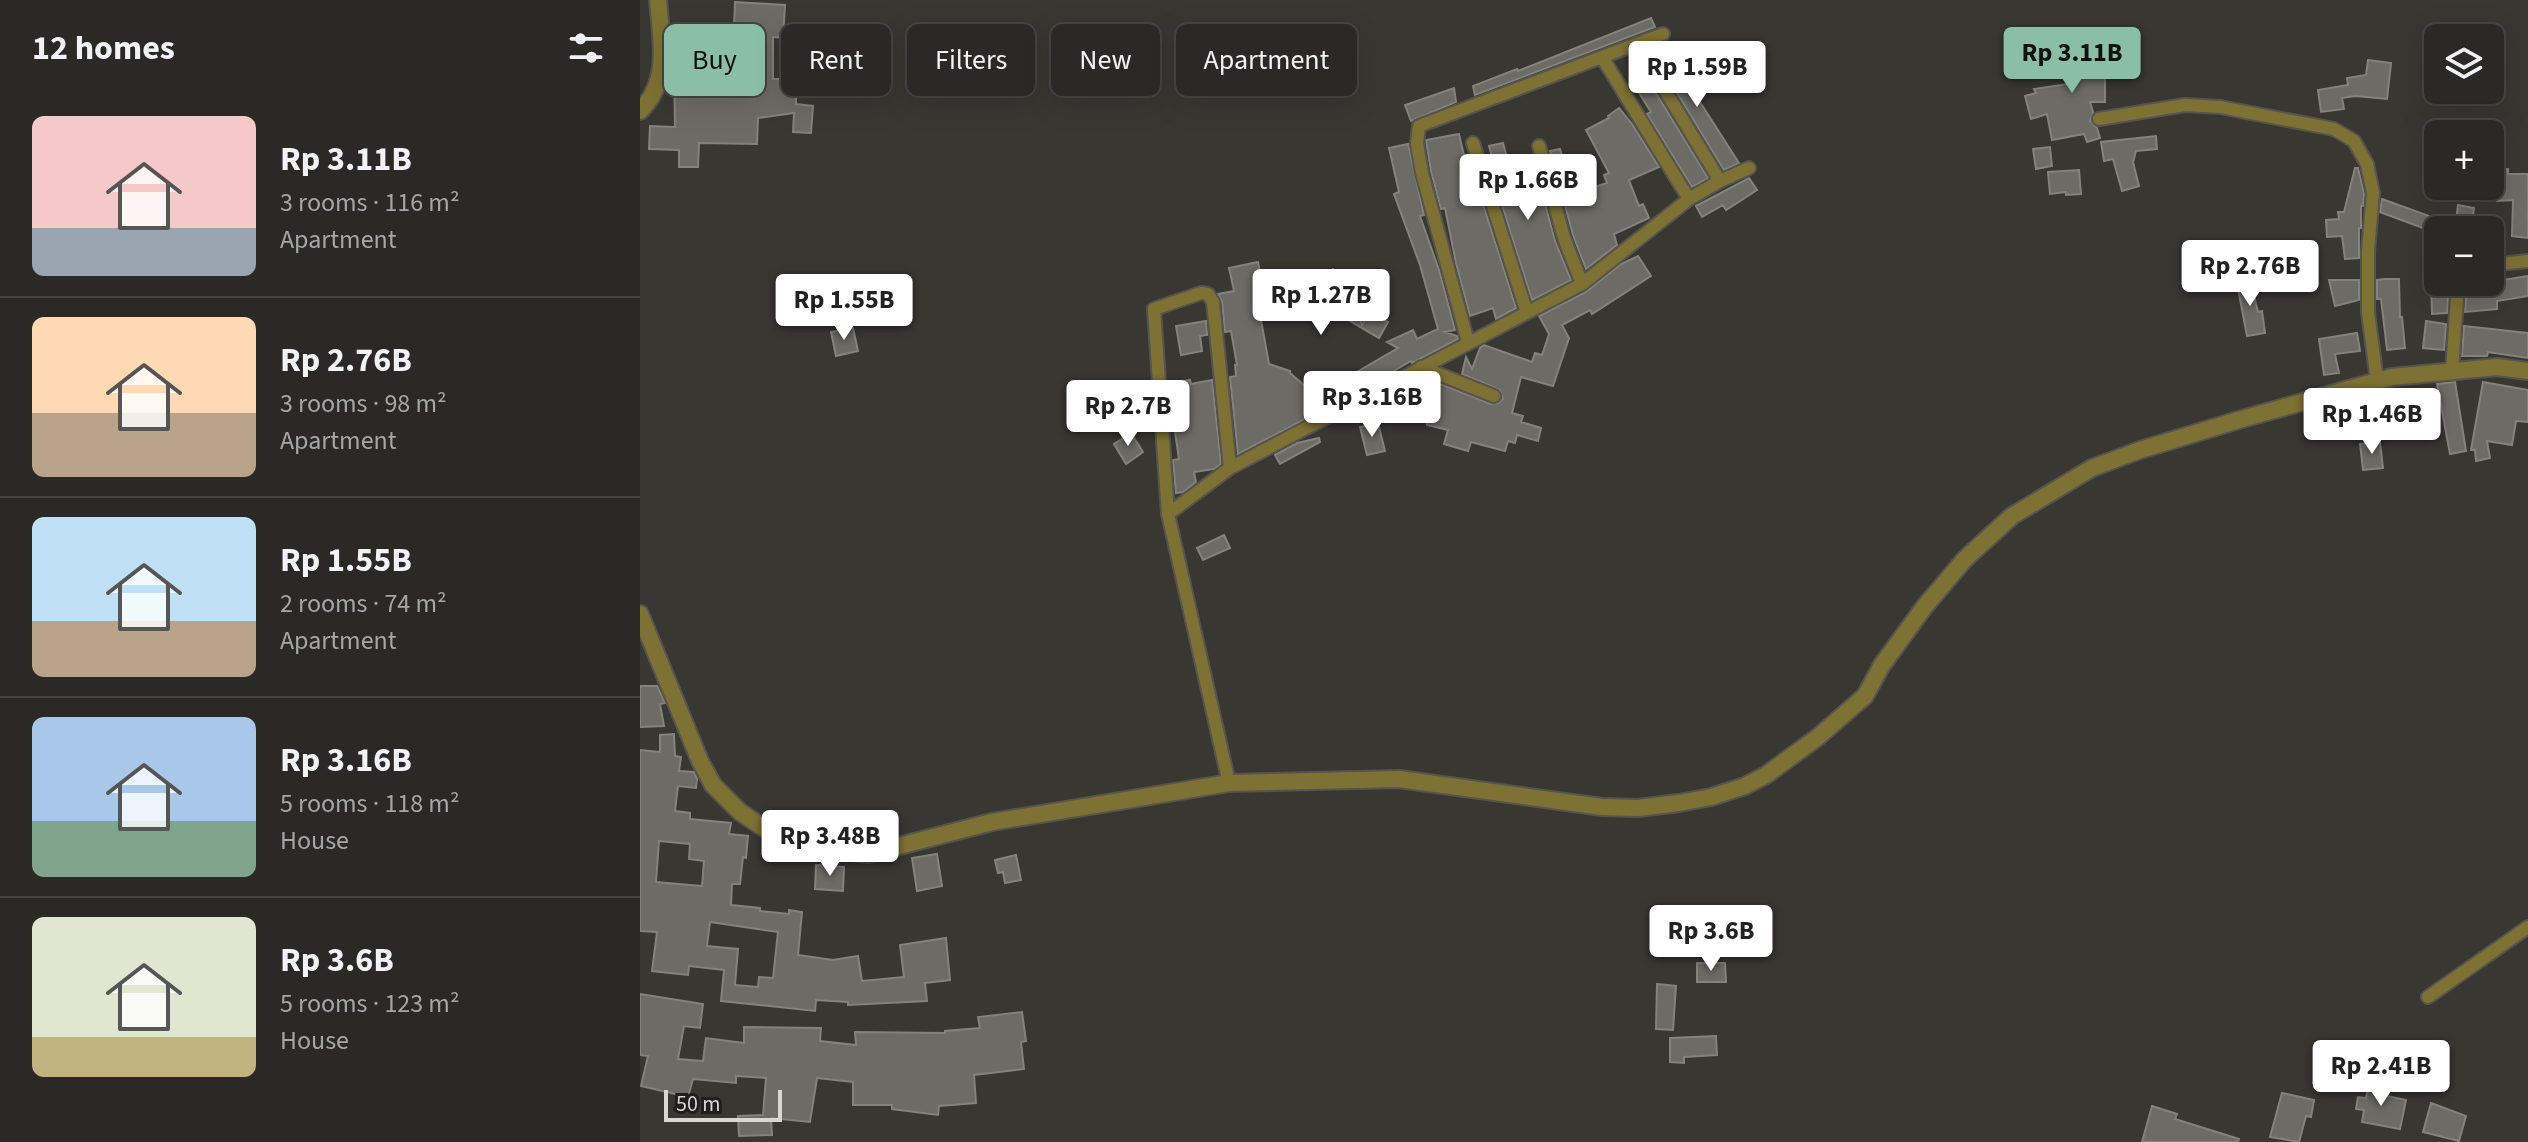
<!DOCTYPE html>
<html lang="en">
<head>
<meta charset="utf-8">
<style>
	body { margin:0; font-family:"Source Sans 3",sans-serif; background:#363532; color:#f1f3f6; height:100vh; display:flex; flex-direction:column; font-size:30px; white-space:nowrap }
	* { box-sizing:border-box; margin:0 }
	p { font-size:26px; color:#a5a6a7 }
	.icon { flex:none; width:44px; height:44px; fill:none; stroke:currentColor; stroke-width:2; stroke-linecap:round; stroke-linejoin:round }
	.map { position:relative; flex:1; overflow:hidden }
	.details { display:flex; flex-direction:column; background:#2a2926; width:640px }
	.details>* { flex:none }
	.hud { position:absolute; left:24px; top:24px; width:760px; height:72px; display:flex; gap:16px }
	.tools { position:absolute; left:1784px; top:24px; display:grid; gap:16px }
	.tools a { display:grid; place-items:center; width:80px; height:80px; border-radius:12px; background:#2a2926; box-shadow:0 8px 32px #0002,0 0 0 2px #464543; font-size:40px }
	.scale { position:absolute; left:24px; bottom:20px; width:118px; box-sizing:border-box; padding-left:8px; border:4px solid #d8d7d4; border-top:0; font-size:22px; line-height:28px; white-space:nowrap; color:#d8d7d4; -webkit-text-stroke:6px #1e1e1c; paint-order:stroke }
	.price { position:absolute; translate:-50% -68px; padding:0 18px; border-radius:8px; background:#fff; color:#222; font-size:26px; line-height:52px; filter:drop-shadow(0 2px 4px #0008) }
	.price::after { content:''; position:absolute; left:50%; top:48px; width:24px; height:18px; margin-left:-12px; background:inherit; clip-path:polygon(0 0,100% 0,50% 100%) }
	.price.active { background:#8abfa5; color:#111 }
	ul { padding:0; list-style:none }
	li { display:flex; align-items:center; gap:24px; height:200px; padding:0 32px }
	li+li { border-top:2px solid #464543 }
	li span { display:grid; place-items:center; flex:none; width:224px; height:160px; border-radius:12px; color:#555 }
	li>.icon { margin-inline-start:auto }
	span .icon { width:96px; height:96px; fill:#fffc; stroke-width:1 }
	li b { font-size:34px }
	h2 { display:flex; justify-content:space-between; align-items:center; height:96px; padding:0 32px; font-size:34px }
	.tag { padding:0 28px; border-radius:12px; background:#2a2926; box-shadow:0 8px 32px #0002,0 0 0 2px #464543; font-size:28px; line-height:72px }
	.tag.active { background:#8abfa5; color:#111 }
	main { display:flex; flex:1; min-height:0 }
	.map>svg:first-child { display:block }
	.building { fill:#6c6b65; stroke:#83827c; stroke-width:2; fill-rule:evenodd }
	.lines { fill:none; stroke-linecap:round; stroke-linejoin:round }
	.minor-casing { stroke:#55544f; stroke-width:16 }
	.tertiary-casing { stroke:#55544f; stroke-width:20 }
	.minor { stroke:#7e7134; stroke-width:12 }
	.tertiary { stroke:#7e7134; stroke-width:16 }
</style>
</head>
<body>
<main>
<section class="details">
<h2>12 homes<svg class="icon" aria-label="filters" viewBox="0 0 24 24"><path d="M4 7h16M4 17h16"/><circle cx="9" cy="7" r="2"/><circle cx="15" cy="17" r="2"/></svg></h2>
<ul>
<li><span style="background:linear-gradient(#f6c9c9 70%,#9aa5b1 0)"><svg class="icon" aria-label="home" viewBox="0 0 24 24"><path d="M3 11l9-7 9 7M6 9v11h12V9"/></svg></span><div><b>Rp 3.11B</b><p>3 rooms · 116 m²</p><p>Apartment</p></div></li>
<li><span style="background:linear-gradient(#ffd9b3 60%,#b9a48a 0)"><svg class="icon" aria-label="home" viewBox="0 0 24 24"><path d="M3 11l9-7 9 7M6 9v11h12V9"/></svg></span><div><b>Rp 2.76B</b><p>3 rooms · 98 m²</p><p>Apartment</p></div></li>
<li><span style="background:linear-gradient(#bfe0f5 65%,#b9a48a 0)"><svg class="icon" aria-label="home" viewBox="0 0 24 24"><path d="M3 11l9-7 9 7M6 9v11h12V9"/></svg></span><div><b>Rp 1.55B</b><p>2 rooms · 74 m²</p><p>Apartment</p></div></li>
<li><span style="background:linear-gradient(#a9c7e8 65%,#7fa58c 0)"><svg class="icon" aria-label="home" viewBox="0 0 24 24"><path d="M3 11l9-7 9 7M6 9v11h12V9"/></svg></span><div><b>Rp 3.16B</b><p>5 rooms · 118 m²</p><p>House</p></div></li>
<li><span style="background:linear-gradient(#dfe7d0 75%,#c2b280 0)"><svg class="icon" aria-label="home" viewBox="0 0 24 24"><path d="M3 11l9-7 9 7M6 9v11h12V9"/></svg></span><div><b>Rp 3.6B</b><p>5 rooms · 123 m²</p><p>House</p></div></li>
</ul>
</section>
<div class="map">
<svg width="1888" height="1142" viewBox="0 0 1888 1142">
	<rect width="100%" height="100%" fill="#383732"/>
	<path class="building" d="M 95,2 L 145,5 L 143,38 L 133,37 L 133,79 L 156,79 L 156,104 L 173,106 L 171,133 L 153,132 L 154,113 L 118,118 L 117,144 L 59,143 L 58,167 L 39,167 L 39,150 L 9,149 L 10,126 L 35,127 L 34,65 L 64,63 L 66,91 L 113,92 L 113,28 L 94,27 Z
		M 1011,18 L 1015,27 L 835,95 L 833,86 L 877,69 L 878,71 Z
		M 1431,32 L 1452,34 L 1449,74 L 1465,74 L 1465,102 L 1450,102 L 1453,112 L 1450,121 L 1457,128 L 1460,138 L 1447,142 L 1444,134 L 1412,140 L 1407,114 L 1391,119 L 1385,96 L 1396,93 L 1394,89 L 1428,84 Z
		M 1033,50 L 1050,72 L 1044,77 L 1099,163 L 1084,170 L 1018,62 Z
		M 1728,60 L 1751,63 L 1747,99 L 1715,96 L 1702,98 L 1704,109 L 1681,112 L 1678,90 L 1708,85 L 1707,78 L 1726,75 Z
		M 1003,72 L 1068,178 L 1052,187 L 1007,114 L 1011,112 L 991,80 Z
		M 814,88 L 816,102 L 771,121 L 765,105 Z
		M 979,108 L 992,124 L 1019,167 L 989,180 L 999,206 L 1003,204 L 1009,218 L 974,234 L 977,245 L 946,269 L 933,235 L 910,151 L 920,149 L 933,194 L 967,183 L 964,175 L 969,173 L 946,130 L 969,118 L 968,116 Z
		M 819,134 L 826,164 L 830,163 L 876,308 L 856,319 L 853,308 L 830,316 L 816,263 L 805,208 L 801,209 L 791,171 L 786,140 Z
		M 1516,136 L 1517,149 L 1496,151 L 1493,162 L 1499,186 L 1482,191 L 1473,159 L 1464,161 L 1461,142 Z
		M 863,143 L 868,162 L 892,155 L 915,241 L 931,280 L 892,300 L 847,158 L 852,157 L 849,146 Z
		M 768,144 L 784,215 L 780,216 L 799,270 L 815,330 L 805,332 L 817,336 L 818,339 L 772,363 L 771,361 L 732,384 L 598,454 L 590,377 L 596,376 L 595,365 L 597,365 L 591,331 L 585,332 L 582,301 L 578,294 L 594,291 L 589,268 L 618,262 L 626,304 L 621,305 L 624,320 L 621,320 L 629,364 L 650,371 L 650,373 L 671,391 L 706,374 L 708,377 L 758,348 L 747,342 L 773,330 L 777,339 L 798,329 L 780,265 L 754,194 L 759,192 L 749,148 Z
		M 1410,147 L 1412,166 L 1396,169 L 1393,149 Z
		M 1715,168 L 1718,168 L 1724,194 L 1723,206 L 1721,206 L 1721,228 L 1719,228 L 1719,258 L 1705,259 L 1702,236 L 1687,237 L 1686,220 L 1699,219 L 1698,212 L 1704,212 Z
		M 1868,169 L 1868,174 L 1888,174 L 1888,238 L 1872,236 L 1873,200 L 1857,201 L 1856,170 Z
		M 1439,170 L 1441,194 L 1426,195 L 1426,192 L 1410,194 L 1408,172 Z
		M 1109,178 L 1117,190 L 1086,210 L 1083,205 L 1062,217 L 1056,206 Z
		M 1742,199 L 1792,217 L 1788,230 L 1740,212 Z
		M 1818,205 L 1834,208 L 1831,230 L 1815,228 Z
		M 998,256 L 1011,276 L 952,314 L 950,310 L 922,325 L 929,338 L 913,386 L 881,377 L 872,413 L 883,416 L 881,422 L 901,428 L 898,441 L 877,435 L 875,443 L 868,441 L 865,451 L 831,442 L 828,451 L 804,444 L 808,430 L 787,425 L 787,422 L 768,416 L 779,379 L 783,377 L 851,404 L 859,403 L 863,399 L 860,390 L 822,374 L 826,357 L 832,369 L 840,348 L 844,345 L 892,362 L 895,353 L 902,355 L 909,334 L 899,316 L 946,292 L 981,264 Z
		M 693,269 L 712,280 L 708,286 L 722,325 L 730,311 L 748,322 L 739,338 L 705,318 L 695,289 L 685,283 Z
		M 1609,275 L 1618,312 L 1622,311 L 1625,333 L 1607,336 L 1596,278 Z
		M 1888,276 L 1888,296 L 1857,301 L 1857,309 L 1825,312 L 1827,282 L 1850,282 Z
		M 1745,279 L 1759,279 L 1760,317 L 1762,317 L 1765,348 L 1747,350 L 1741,299 L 1737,299 L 1737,280 Z
		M 1689,280 L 1719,280 L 1719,300 L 1695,306 Z
		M 1791,282 L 1809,282 L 1807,313 L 1792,314 Z
		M 566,321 L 567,335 L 560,336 L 562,351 L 541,355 L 536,326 Z
		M 1786,321 L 1806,324 L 1804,350 L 1783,348 Z
		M 1824,326 L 1888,333 L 1888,358 L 1848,352 L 1847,356 L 1822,356 Z
		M 213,328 L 218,351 L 196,356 L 191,332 Z
		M 1717,333 L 1720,351 L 1695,354 L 1699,373 L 1684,375 L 1679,339 Z
		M 550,380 L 551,384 L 572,380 L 581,464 L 574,469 L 554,472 L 556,482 L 543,492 L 536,493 L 533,460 L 539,459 L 535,432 L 539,431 L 532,383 Z
		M 1815,382 L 1826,451 L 1810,454 L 1797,384 Z
		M 1843,382 L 1888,390 L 1888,422 L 1876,421 L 1872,445 L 1847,441 L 1850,458 L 1836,461 L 1835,450 L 1831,450 Z
		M 738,423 L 745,451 L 727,455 L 720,427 Z
		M 491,433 L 503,452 L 486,464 L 474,444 Z
		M 679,438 L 680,442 L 640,464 L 635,455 L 657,443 Z
		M 1740,442 L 1743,468 L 1723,470 L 1720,444 Z
		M 584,535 L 590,548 L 563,560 L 557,548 Z
		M 0,686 L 17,686 L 25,703 L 20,704 L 24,726 L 0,727 Z
		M 34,734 L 35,756 L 41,757 L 39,771 L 54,772 L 57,779 L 56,788 L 38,786 L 35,811 L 50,813 L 50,819 L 91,823 L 89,834 L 108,836 L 106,858 L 103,857 L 100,884 L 92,884 L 91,905 L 120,908 L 120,911 L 149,914 L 149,910 L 162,912 L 158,955 L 193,960 L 218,956 L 222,981 L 264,977 L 260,945 L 306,938 L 310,980 L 285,983 L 287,1001 L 208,1005 L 208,1002 L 176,1000 L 175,1011 L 81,1001 L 84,970 L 49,966 L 48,975 L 12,971 L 17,932 L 0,931 L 0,750 L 20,752 L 20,735 ZM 19,841 L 50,844 L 49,859 L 64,861 L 62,886 L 16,882 ZM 70,922 L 138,932 L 133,978 L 119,977 L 118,987 L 95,985 L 98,949 L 67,946 Z
		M 297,854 L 302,886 L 277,891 L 272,858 Z
		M 376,855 L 381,880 L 365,883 L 363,872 L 358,873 L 355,860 Z
		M 176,865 L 204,867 L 203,891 L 175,889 Z
		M 1057,963 L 1085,963 L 1086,982 L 1057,982 Z
		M 1017,984 L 1036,986 L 1033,1030 L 1016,1029 Z
		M 0,994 L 63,1004 L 60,1028 L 44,1026 L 38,1059 L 63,1061 L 66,1038 L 104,1043 L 104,1027 L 181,1028 L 180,1041 L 216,1045 L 215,1032 L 305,1033 L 305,1031 L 340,1028 L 338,1017 L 382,1012 L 386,1041 L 381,1042 L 384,1069 L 334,1075 L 336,1103 L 299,1106 L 298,1115 L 252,1109 L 252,1105 L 213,1105 L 213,1082 L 177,1078 L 170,1122 L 131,1118 L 132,1135 L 99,1136 L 98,1116 L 123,1115 L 126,1078 L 96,1076 L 96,1083 L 53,1079 L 48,1097 L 1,1086 L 8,1056 L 0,1055 Z
		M 1076,1036 L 1077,1055 L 1044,1057 L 1044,1063 L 1030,1062 L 1030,1038 Z
		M 1729,1084 L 1748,1088 L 1747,1096 L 1766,1100 L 1760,1129 L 1722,1122 L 1724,1110 L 1716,1109 L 1718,1097 L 1726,1098 Z
		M 1642,1093 L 1674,1100 L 1671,1117 L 1666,1116 L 1659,1142 L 1630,1137 Z
		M 1791,1103 L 1826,1116 L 1819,1141 L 1783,1132 Z
		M 1512,1106 L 1537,1114 L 1535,1119 L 1599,1139 L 1598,1142 L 1502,1142 Z"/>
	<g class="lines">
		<g class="minor-casing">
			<path id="minor" d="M 997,44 L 1080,181
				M 962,57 L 1049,199
				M 1459,119 L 1545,105 L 1580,107 L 1694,129 L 1714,141 L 1727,164 L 1733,193 L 1728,251 L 1728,312 L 1737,381
				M 833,143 L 887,313
				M 899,146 L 924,238 L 942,284
				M 1850,265 L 1888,261
				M 828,342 L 782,173 L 777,144 L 779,126 L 1023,34
				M 781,367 L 854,396
				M 1812,372 L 1818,282
				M 528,514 L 590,468 L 942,284 L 1049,199 L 1080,181 L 1109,168
				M 589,783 L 528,514 L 514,309 L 561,293 L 568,294 L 573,302 L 590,468
				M 1788,997 L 1888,927"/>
		</g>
		<g class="tertiary-casing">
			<path id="tertiary" d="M 0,111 C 31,81 21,39 18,0
				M 0,614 L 60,761 L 73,785 L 100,812 L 124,828 L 154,842 L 179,847 L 228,854 L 352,822 L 589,783 L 759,779 L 962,807 L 998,808 L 1039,803 L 1071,797 L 1105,786 L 1126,775 L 1178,737 L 1225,696 L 1242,665 L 1285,606 L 1325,559 L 1372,516 L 1452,468 L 1500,450 L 1602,419 L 1752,377 L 1857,367 L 1888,371"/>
		</g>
		<use href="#minor" class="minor"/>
		<use href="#tertiary" class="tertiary"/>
	</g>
</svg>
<div class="tools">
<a><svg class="icon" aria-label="layers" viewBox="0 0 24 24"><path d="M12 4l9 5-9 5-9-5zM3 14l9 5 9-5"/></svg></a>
<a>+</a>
<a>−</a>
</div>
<div class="scale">50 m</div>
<b class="price active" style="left:1432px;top:95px">Rp 3.11B</b>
<b class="price" style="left:1057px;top:109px">Rp 1.59B</b>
<b class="price" style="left:888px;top:222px">Rp 1.66B</b>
<b class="price" style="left:1610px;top:308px">Rp 2.76B</b>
<b class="price" style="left:681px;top:337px">Rp 1.27B</b>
<b class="price" style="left:204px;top:342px">Rp 1.55B</b>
<b class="price" style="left:732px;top:439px">Rp 3.16B</b>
<b class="price" style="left:488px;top:448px">Rp 2.7B</b>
<b class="price" style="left:1732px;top:456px">Rp 1.46B</b>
<b class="price" style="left:190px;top:878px">Rp 3.48B</b>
<b class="price" style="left:1071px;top:973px">Rp 3.6B</b>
<b class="price" style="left:1741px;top:1108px">Rp 2.41B</b>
<div class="hud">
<a class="tag active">Buy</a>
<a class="tag">Rent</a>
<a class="tag">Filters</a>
<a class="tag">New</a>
<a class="tag">Apartment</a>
</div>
</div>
</main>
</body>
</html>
